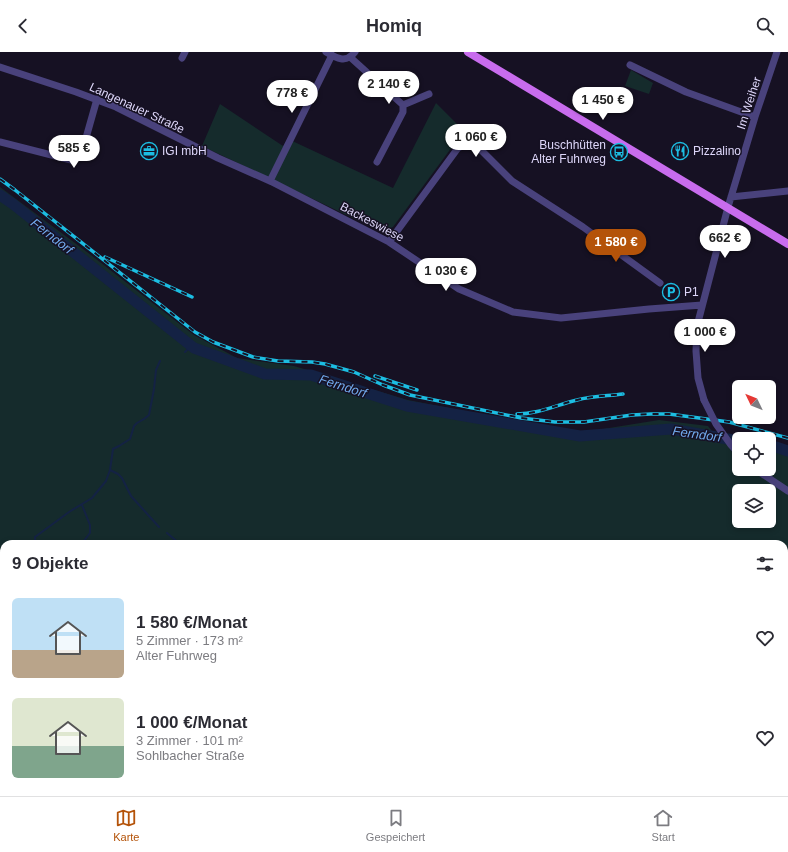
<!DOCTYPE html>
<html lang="de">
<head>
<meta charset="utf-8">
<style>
	body { margin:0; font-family:Arial,sans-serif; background:#f2f2f3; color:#2b2b33; height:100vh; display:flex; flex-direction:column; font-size:15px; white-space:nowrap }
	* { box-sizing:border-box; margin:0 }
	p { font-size:13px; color:#7c7c81 }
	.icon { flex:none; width:22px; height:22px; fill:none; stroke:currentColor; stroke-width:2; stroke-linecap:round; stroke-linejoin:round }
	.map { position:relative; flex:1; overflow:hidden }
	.details { position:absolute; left:0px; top:488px; width:788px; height:256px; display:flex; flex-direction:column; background:#fff; border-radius:12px 12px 0 0; box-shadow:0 2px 6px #0003 }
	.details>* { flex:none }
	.needle { width:26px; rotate:313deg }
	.tools { position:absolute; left:732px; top:328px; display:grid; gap:8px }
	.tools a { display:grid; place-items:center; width:44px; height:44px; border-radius:6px; background:#fff; box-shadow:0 2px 6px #0003; font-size:20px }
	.price { position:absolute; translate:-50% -34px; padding:0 9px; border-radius:14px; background:#fff; color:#222; font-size:13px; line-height:26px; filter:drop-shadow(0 1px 2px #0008) }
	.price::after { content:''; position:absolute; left:50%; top:24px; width:12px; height:9px; margin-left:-6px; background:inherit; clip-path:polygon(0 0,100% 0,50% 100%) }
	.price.on { background:#b45309; color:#fff }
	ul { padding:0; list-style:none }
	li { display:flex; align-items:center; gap:12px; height:100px; padding:0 12px }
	li span { display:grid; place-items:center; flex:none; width:112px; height:80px; border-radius:6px; color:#555 }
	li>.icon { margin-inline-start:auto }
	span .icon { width:48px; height:48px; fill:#fffc; stroke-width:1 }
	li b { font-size:17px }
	h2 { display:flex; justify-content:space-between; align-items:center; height:48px; padding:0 12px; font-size:17px }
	header { display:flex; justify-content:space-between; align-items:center; height:52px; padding:0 12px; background:#fff; font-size:18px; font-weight:600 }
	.tab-bar { display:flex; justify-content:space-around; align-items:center; height:56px; border-top:1px solid #e1e1e2; background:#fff; font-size:11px; color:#7c7c81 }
	.tab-bar a { display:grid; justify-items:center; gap:2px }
	.tab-bar .on { color:#b45309 }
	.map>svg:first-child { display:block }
	.green { fill:#152b2c; fill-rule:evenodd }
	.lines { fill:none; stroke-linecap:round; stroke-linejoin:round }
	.stream { stroke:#142244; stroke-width:2 }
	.river { stroke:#142244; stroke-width:11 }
	.minor { stroke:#49427c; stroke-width:7 }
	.major { stroke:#c86ced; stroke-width:8 }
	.rail-casing { stroke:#1cbde2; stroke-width:3.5 }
	.rail { stroke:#161123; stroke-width:2; stroke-dasharray:6; stroke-linecap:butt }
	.minor-bridge { stroke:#49427c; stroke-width:7 }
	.labels { text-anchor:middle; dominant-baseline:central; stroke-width:3; stroke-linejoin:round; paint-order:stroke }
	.street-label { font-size:12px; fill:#ded7fa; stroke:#161123 }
	.poi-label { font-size:12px; fill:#ded7fa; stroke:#161123; text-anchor:start }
	.water-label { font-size:13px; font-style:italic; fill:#72aaee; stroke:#161123 }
</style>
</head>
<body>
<header><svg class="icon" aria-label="back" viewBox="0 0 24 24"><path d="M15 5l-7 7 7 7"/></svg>Homiq<svg class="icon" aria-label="search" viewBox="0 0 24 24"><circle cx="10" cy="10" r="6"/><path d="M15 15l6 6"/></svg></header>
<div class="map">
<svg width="788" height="744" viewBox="0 0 788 744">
	<rect width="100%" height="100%" fill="#161123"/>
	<path class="green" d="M 631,18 L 653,31 L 649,42 L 625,34 Z
		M 436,51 L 469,84 L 463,91 L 452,95 L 393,175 L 382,180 L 202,94 L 220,52 L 283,94 L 288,87 L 393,136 Z
		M 0,135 L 87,200 L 194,283 L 237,306 L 294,314 L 408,348 L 578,381 L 659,368 L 708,374 L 718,387 L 739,392 L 739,417 L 769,417 L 769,398 L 777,399 L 788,404 L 788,744 L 0,744 ZM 739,439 L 769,439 L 769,469 L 739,469 ZM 4,492 L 784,492 L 784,740 L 4,740 Z"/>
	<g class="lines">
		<path class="stream" d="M 185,300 L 191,294
			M 110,418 L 118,422 L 122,426 L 131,444 L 159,475
			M 82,453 L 90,473 L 90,481 L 83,490 L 83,492
			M 167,481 L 180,492
			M 29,492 L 35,488 L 35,485 L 69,460 L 92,446 L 106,429 L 110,418 L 113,397 L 119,394 L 130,387 L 134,374 L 137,371 L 144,367 L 149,363 L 154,337 L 156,318 L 160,309
			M 0,506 L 4,502"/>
		<path class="river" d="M 0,143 L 13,152 L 194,296 L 265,322 L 311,323 L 407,354 L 580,384 L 671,377 L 739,389
			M 769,394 L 776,395 L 788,399"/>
		<path class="minor" d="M 326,0 C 336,6 346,12 355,0
			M 350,5 L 403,53 L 403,60 L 377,110
			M 182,6 L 185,0
			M 630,13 L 686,40 L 755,65
			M 0,15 L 76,40 L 116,55 L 218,106 L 270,129 L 389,190 L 459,237 L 513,260 L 561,266 L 649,257 L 702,253
			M 403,53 L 429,42
			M 0,90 L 71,108 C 77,107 79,105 82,100 L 97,47
			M 270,129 L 332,3
			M 731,145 L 788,139
			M 389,190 L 458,96 C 467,92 472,91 481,98 L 512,129 L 583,175 L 660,231
			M 704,348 L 698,326 L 696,299 L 697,274 L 728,155 L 755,65 L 777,0
			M 755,417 L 788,439"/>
		<path class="major" d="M 468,0 L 788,192"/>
		<g class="rail-casing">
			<path id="rail" d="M 0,127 L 15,138 L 195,280 L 213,290 L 253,305 L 278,309 L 312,310 L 325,312 L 354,320 L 383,333 L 410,343 L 521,366 L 555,370 L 584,370 L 632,363 L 651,362 L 669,362 L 729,370 L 788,386
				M 105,205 L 192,245
				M 375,324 L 417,338
				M 517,362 C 538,362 556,353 577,348 C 592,344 608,344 623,342"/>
		</g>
		<use href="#rail" class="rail"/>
		<path class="minor-bridge" d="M 704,348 L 716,372 L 731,393 L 739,402"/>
	</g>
	<defs>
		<g id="office-ring" transform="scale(0.9)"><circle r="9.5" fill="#161123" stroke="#1cbde2" stroke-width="1.5"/><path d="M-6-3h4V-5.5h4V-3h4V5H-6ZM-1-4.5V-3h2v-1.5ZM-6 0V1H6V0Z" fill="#1cbde2"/></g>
		<g id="restaurant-ring" transform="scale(0.9)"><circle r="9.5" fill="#161123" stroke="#1cbde2" stroke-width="1.5"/><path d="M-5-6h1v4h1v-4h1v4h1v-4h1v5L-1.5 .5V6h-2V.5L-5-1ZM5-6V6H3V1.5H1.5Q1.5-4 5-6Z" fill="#1cbde2"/></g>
		<g id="bus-ring" transform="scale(0.9)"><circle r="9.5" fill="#161123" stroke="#1cbde2" stroke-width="1.5"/><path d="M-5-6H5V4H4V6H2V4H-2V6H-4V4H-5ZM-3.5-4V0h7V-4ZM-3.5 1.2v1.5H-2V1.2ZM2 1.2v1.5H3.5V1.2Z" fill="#1cbde2"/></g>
		<g id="parking-ring" transform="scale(0.9)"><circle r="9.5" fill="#161123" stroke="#1cbde2" stroke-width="1.5"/><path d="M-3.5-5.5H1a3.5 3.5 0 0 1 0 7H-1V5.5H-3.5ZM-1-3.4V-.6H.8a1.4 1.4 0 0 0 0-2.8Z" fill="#1cbde2"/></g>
	</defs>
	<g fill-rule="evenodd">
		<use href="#office-ring" x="149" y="99"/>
		<use href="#restaurant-ring" x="680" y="99"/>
		<use href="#bus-ring" x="619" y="100"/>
		<use href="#parking-ring" x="671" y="240"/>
	</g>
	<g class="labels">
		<g class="street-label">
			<text transform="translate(749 51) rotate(-72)">Im Weiher</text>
			<text transform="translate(137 56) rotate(25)">Langenauer Straße</text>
			<text transform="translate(372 170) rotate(28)">Backeswiese</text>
		</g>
		<g class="poi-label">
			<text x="606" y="93" text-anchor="end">Buschhütten<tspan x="606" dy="14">Alter Fuhrweg</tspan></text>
			<text x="162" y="99">IGI mbH</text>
			<text x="693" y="99">Pizzalino</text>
			<text x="684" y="240">P1</text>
		</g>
		<g class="water-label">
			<text transform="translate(52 184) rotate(38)">Ferndorf</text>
			<text transform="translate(343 334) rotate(18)">Ferndorf</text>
			<text transform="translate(697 382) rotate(8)">Ferndorf</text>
		</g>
	</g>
</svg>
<div class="tools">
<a><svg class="needle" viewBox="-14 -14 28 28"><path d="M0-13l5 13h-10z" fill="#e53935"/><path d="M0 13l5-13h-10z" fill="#7c7c81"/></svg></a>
<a><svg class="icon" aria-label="locate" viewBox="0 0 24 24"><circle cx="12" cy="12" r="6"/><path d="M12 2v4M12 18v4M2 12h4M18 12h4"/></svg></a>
<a><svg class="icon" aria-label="layers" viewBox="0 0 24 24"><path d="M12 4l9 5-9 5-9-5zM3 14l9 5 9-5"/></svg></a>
</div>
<b class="price" style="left:389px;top:53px">2 140 €</b>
<b class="price" style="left:292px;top:62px">778 €</b>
<b class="price" style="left:603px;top:69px">1 450 €</b>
<b class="price" style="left:476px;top:106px">1 060 €</b>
<b class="price" style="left:74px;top:117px">585 €</b>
<b class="price" style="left:725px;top:207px">662 €</b>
<b class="price on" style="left:616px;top:211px">1 580 €</b>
<b class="price" style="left:446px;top:240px">1 030 €</b>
<b class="price" style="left:705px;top:301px">1 000 €</b>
<section class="details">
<h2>9 Objekte<svg class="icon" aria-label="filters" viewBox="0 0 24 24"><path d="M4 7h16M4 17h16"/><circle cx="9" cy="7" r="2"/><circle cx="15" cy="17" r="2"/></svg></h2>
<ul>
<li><span style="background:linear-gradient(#bfe0f5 65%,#b9a48a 0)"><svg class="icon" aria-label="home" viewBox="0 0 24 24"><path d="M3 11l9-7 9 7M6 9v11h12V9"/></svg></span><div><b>1 580 €/Monat</b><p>5 Zimmer · 173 m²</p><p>Alter Fuhrweg</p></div><svg class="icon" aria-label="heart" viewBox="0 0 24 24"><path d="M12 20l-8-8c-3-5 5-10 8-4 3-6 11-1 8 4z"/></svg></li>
<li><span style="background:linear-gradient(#dfe7d0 60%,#7fa58c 0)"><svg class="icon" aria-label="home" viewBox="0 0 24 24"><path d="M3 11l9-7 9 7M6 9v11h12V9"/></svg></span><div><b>1 000 €/Monat</b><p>3 Zimmer · 101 m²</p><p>Sohlbacher Straße</p></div><svg class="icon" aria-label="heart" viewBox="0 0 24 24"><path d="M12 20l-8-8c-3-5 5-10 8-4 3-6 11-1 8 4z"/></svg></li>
</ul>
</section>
</div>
<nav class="tab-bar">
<a class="on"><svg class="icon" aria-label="map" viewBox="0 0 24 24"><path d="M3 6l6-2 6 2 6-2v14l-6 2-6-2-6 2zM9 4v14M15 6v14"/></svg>Karte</a>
<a><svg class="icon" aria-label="saved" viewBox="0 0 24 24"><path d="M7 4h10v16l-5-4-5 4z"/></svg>Gespeichert</a>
<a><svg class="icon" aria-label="home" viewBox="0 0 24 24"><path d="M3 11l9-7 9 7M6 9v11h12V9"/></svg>Start</a>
</nav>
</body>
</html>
